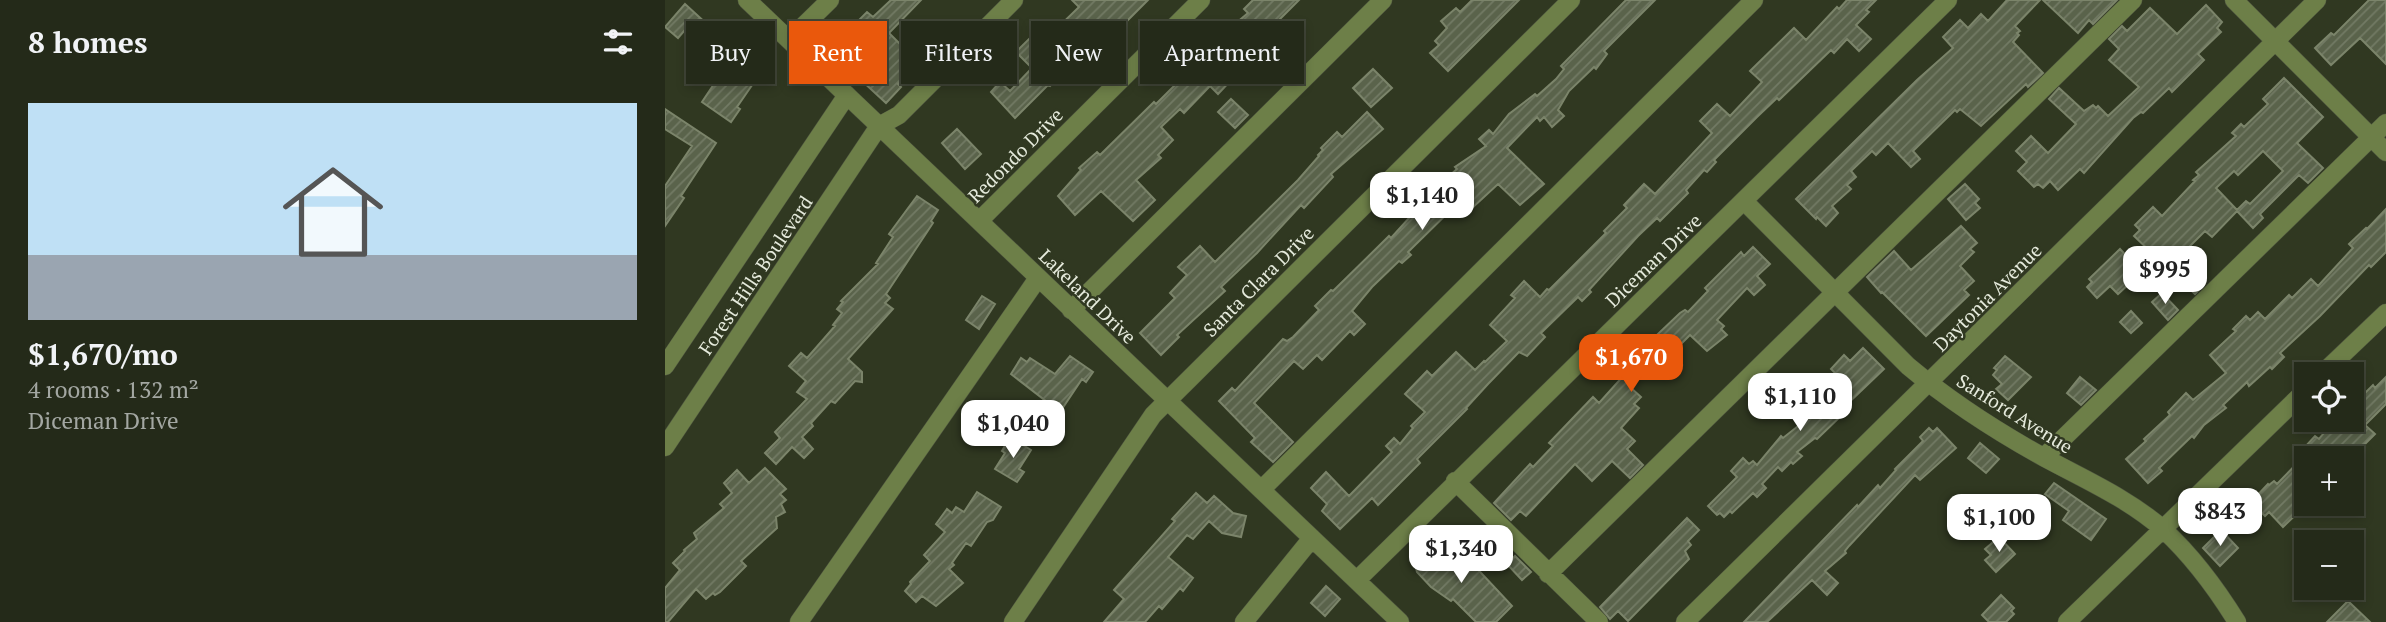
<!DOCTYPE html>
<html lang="en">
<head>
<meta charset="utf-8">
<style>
	body { margin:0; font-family:"PT Serif",serif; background:#2c3222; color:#f1f3f6; height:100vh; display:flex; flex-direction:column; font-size:26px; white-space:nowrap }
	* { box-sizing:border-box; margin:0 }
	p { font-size:23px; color:#a3a7a2 }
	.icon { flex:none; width:38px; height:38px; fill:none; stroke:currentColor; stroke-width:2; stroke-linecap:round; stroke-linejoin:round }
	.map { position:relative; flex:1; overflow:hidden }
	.side { display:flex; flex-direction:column; background:#242a19; width:665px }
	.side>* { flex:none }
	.guide { position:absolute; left:21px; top:21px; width:665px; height:63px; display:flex; gap:14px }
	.controls { position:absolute; left:1629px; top:362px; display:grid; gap:14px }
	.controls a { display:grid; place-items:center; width:70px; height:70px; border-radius:0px; background:#242a19; box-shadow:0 4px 10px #0003,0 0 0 2px #414638; font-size:35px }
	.price { position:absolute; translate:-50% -60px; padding:0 16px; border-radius:14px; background:#fff; color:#222; font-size:23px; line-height:46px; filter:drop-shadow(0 2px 4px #0008) }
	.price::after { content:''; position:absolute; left:50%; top:42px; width:21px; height:16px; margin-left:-10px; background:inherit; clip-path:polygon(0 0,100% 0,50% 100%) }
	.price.selected { background:#ea580c; color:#fff }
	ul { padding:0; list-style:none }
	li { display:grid; align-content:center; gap:14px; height:371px; padding:0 28px }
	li+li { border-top:2px solid #414638 }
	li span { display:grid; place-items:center; height:217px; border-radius:0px; color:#555 }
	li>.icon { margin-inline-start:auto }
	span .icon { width:126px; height:126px; fill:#fffc; stroke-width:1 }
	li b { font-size:30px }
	h2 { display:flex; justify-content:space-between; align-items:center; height:84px; padding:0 28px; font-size:30px }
	.chip { padding:0 24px; border-radius:0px; background:#242a19; box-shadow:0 4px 10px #0003,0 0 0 2px #414638; font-size:24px; line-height:63px }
	.chip.selected { background:#ea580c; color:#fff }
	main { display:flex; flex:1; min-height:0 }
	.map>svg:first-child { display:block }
	.building { fill:url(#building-hatch); stroke:#7b846a; stroke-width:2; fill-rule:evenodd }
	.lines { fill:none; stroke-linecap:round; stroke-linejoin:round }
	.minor-casing { stroke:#4d543f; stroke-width:19 }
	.minor { stroke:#6d7f48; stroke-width:18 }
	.labels { text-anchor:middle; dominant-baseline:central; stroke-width:5; stroke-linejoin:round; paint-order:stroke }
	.street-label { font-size:19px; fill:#e5eadc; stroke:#303821 }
</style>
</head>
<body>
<main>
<section class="side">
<h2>8 homes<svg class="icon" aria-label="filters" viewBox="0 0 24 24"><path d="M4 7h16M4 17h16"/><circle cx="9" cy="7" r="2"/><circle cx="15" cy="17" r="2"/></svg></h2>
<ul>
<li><span style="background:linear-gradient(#bfe0f5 70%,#9aa5b1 0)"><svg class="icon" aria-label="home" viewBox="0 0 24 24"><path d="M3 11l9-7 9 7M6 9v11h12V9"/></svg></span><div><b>$1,670/mo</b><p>4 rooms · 132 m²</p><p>Diceman Drive</p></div></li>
</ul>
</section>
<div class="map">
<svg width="1721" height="622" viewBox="0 0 1721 622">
	<defs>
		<pattern id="building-hatch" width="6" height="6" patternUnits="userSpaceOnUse" patternTransform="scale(1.75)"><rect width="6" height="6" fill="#5a634b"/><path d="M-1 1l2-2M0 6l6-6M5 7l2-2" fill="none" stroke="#727a64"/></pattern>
	</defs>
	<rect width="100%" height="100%" fill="#303821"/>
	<path class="building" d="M 226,0 L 256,0 L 224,33 L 254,63 L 233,84 L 236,87 L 221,103 L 169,55 L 171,53 L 166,48 L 202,12 L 208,17 Z
		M 407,0 L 483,0 L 441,42 L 438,39 L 424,53 L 420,49 L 397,70 L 399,72 L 385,86 L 383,85 L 350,118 L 326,92 L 335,82 L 345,91 L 367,68 L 351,52 L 365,38 L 374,46 L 414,7 Z
		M 588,0 L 634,0 L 581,53 L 583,55 L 566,72 L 570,76 L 553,94 L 545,86 L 519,113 L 515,109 L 496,127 L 508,140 L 493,155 L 496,158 L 471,180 L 490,200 L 468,221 L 436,191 L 410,215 L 393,196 L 416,170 L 414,168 L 432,152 L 435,155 L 489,102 L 491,104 L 543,52 L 547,55 L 579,21 L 576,19 L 583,13 L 579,9 Z
		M 807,0 L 854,0 L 783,71 L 765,53 L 774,45 L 770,41 L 782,28 L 776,21 L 791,8 L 795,12 Z
		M 961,0 L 990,0 L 939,51 L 942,54 L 931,69 L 929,67 L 904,91 L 893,110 L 899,116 L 887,127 L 879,117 L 875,121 L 872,117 L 842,148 L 879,184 L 855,205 L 833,184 L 807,208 L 798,198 L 743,252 L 746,255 L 737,263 L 734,261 L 707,287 L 687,311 L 700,324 L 689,335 L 685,331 L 657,360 L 652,355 L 638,369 L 629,361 L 589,403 L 628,442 L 608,462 L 586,442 L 590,438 L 554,401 L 567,388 L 570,391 L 618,339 L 622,341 L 628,337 L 654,310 L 650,306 L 666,290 L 668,291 L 724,236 L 726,238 L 763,197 L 764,199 L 768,195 L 771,197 L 787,180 L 783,177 L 792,169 L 790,167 L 821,146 L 814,139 L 824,130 L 828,134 L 844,114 L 870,94 L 872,96 L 891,79 L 899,69 L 896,66 Z
		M 1182,0 L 1211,0 L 1201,10 L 1204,12 L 1191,25 L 1206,39 L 1194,51 L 1182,39 L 1169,53 L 1166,50 L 1114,100 L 1112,98 L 1092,117 L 1049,160 L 1051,162 L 1042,172 L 1039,170 L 1021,190 L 1023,193 L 995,221 L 992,218 L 973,236 L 924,290 L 926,292 L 917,301 L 913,297 L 876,333 L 880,337 L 862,356 L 854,352 L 823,384 L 801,408 L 802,409 L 752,459 L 755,463 L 713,505 L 707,498 L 675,529 L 657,511 L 662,504 L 646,488 L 661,472 L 684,496 L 727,452 L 721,446 L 729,438 L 735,444 L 748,428 L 746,426 L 760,412 L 740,394 L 762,371 L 767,376 L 791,352 L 810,370 L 819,361 L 820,362 L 842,341 L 825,325 L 850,298 L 846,295 L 859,281 L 875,297 L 882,289 L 884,290 L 941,233 L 939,231 L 962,208 L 959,205 L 979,184 L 990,194 L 1047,133 L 1035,121 L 1052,104 L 1065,116 L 1097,82 L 1085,71 L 1129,28 L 1141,40 L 1172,7 L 1174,9 Z
		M 1342,0 L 1375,0 L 1350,26 L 1355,31 L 1352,33 L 1354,35 L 1348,42 L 1378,73 L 1363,87 L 1361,84 L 1316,126 L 1295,109 L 1292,112 L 1290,110 L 1248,151 L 1255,159 L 1246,167 L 1223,143 L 1211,155 L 1207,151 L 1186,171 L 1191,177 L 1182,185 L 1186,189 L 1167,206 L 1173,213 L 1161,226 L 1152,217 L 1151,219 L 1131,199 L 1252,80 L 1288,48 L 1278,37 L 1295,20 L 1303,28 L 1316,14 L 1323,21 Z
		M 1378,0 L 1452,0 L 1428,24 L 1424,20 L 1413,33 Z
		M 1704,0 L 1721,0 L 1721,64 L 1695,38 L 1666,65 L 1650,48 L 1666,33 L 1669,35 Z
		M 20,4 L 55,36 L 66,23 L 80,32 L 73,42 L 93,56 L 84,68 L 94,75 L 72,107 L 75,109 L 66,122 L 37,102 L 61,66 L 56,63 L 61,55 L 32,36 L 29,40 L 19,31 L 13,38 L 0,27 Z
		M 1541,5 L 1557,22 L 1552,28 L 1556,32 L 1533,54 L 1539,60 L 1507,92 L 1504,88 L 1478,113 L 1476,112 L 1468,118 L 1419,173 L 1415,169 L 1393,190 L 1385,181 L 1378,188 L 1373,184 L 1369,187 L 1353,171 L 1362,162 L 1351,151 L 1366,136 L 1383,153 L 1411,124 L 1384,99 L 1394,88 L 1419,111 L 1428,105 L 1431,108 L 1433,106 L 1443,116 L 1474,87 L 1444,60 L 1454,49 L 1444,39 L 1457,26 L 1462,31 L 1485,8 L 1512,34 Z
		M 708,69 L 727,88 L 706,107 L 688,88 Z
		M 1619,78 L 1658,117 L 1632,143 L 1658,168 L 1643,183 L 1634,175 L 1595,214 L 1598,218 L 1588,228 L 1572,211 L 1547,237 L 1540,231 L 1517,254 L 1529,265 L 1524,270 L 1540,284 L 1530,294 L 1469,236 L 1475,230 L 1470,225 L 1488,207 L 1497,216 L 1530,181 L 1528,180 L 1534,175 L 1531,172 L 1571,136 L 1567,133 L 1576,124 L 1579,127 L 1603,104 L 1598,99 ZM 1598,151 L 1618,171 L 1585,204 L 1581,201 L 1572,210 L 1551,188 L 1569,171 L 1573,175 Z
		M 566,99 L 583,115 L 570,128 L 553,112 Z
		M 0,109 L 51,143 L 16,196 L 19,198 L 0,226 L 0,186 L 27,146 L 0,129 Z
		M 702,112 L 718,129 L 666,174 L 668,177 L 639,208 L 636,205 L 592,253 L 556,287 L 560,291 L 512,335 L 514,337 L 496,355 L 475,333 L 510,298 L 505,293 L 522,275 L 513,267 L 535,246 L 550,262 L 633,180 L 654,156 L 653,155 L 658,150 L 656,148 L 672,132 L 677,137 Z
		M 292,129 L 316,154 L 300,169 L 277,143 Z
		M 1300,184 L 1314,199 L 1310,203 L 1315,208 L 1301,220 L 1283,199 Z
		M 252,196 L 273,210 L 266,221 L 268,223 L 221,294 L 225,298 L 220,303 L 228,309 L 183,359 L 197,372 L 197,382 L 190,381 L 170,403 L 166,401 L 146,423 L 148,426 L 137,437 L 148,449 L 139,458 L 127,447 L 111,464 L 100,453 L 115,438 L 110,432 L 142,399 L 132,392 L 141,381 L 124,366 L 136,353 L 142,358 L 170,326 L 168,325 L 177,313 L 172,309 L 178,302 L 176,301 L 213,264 L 211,263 L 228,237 L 224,234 Z
		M 1721,209 L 1721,252 L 1706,267 L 1704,265 L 1655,316 L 1615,353 L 1619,357 L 1607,369 L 1605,367 L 1584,386 L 1582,382 L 1558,405 L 1561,408 L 1539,425 L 1529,438 L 1527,436 L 1494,468 L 1497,471 L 1483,483 L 1461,459 L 1481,441 L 1479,439 L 1505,415 L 1503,412 L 1521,393 L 1528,400 L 1561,373 L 1545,355 L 1571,331 L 1568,329 L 1581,316 L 1585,320 L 1593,312 L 1600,319 L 1624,295 L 1627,298 L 1646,279 L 1653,286 L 1688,248 L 1684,244 L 1701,228 L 1702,229 Z
		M 1296,226 L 1312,243 L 1305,249 L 1309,252 L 1295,266 L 1309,281 L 1299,290 L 1304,295 L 1261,336 L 1217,292 L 1216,293 L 1202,277 L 1229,251 L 1246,270 Z
		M 1088,247 L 1105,264 L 1092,276 L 1100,285 L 1089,295 L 1082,288 L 1052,320 L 1059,326 L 1056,329 L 1062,335 L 1042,351 L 1025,335 L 1006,354 L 1017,365 L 1006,377 L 993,364 L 987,370 L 984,366 L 965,387 L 976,397 L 969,404 L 974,408 L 956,428 L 970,441 L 962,449 L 978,465 L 965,478 L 947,461 L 927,481 L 910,464 L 861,516 L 855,511 L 846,520 L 829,503 L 865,464 L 868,467 L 888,446 L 884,443 L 928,397 L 934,403 L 961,373 L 959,371 L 972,354 L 1015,313 L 1020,310 L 1023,312 L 1043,291 L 1040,288 L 1076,252 L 1079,256 Z
		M 1455,249 L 1477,272 L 1453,294 L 1445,286 L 1432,298 L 1422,287 L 1427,282 L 1424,279 Z
		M 1497,293 L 1513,310 L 1503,320 L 1487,302 Z
		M 317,296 L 330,304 L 314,329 L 301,320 Z
		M 1466,311 L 1477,323 L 1466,333 L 1455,322 Z
		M 1198,348 L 1219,369 L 1176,410 L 1179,413 L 1152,439 L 1150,438 L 1132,452 L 1137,456 L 1128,464 L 1126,462 L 1117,471 L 1113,467 L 1097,484 L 1101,488 L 1092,497 L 1088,493 L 1067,513 L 1065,511 L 1059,517 L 1055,513 L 1052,515 L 1043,506 L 1072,477 L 1066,471 L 1078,458 L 1084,464 L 1088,461 L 1092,465 L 1116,436 L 1118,438 L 1142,419 L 1138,415 L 1176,379 L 1166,369 L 1179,355 L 1185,361 Z
		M 405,356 L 428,372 L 421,382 L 417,379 L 395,412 L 346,374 L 356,358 L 362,362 L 365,358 L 390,374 Z
		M 1340,356 L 1366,377 L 1343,400 L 1331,389 L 1337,384 L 1328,375 L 1332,370 L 1329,368 Z
		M 1415,377 L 1431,390 L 1416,405 L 1402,393 Z
		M 1721,377 L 1721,404 L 1700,425 L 1710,434 L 1686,458 L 1642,458 L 1642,504 L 1618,527 L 1604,512 L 1600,516 L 1586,502 L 1603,484 L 1604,485 L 1609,481 L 1612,484 L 1644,451 L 1640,447 L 1650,436 L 1654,439 L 1670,420 L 1687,420 L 1687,406 L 1708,385 L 1710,388 Z
		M 1264,428 L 1268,432 L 1272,428 L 1291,448 L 1255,480 L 1250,475 L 1184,546 L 1180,551 L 1181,553 L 1160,571 L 1173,583 L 1162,595 L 1147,580 L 1102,622 L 1079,622 L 1192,505 L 1193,507 L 1213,485 L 1215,488 L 1231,470 L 1230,469 L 1258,441 L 1255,437 Z
		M 345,437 L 366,450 L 354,469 L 359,472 L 352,482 L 330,469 L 340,453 L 337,451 Z
		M 1315,443 L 1334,459 L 1321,473 L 1303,458 Z
		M 100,468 L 121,489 L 115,494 L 121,500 L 116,504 L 120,512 L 111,517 L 112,528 L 76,561 L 81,566 L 55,592 L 50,595 L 48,593 L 41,599 L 31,589 L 3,622 L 0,622 L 0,588 L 15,570 L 8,563 L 20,551 L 19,550 L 32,539 L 29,533 L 59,508 L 55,504 L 67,493 L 59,483 L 72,470 L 84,483 Z
		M 1389,483 L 1441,519 L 1426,540 L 1398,520 L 1404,511 L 1380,494 Z
		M 312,492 L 336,507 L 328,520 L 322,522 L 306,546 L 301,543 L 287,563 L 289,565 L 284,569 L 298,583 L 271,606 L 257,596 L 251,602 L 240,591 L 246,584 L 245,582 L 265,561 L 259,555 L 280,532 L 271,524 L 282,509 L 287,513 L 291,507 L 299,512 Z
		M 531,493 L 542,503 L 549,496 L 568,513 L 581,516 L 576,537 L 557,533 L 544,521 L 528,539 L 522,535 L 503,557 L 528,578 L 518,591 L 515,588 L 497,609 L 494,606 L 480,622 L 439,622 L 459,599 L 449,590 L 510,521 L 507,519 Z
		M 1022,518 L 1034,530 L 1023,541 L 1026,545 L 1020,551 L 1024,559 L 963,621 L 953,611 L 945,619 L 935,607 Z
		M 1556,530 L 1573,548 L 1555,566 L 1538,548 Z
		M 1334,537 L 1350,554 L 1331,572 L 1320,560 L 1326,555 L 1320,549 Z
		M 768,540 L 793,566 L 797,561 L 800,564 L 804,560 L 847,606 L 831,622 L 811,622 L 788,599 L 786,601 L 766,587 L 752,572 L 751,568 L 753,566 L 748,561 Z
		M 850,556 L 866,572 L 857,580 L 842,564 Z
		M 661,586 L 675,599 L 660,616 L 646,603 Z
		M 1336,595 L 1349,608 L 1346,611 L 1349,614 L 1341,622 L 1324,622 L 1317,615 Z
		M 1683,601 L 1705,622 L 1662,622 Z"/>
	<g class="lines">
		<g class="minor-casing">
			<path id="minor" d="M 82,0 L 735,622
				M 1569,0 L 1721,152
				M 124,40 L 165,0
				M 1079,201 L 1243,366 C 1286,402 1331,431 1380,458 C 1421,480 1464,499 1499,530 C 1528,557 1551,588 1572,622
				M 314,221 L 536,0
				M 406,310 L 718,0
				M 0,366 L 182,95
				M 1657,374 L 1721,313
				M 0,447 L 214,126 L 234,115 L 349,0
				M 1379,457 L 1721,123
				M 790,481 L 934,622
				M 597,489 L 1089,0
				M 883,574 L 1468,0
				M 692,580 L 1283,0
				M 134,622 L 373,278
				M 348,622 L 488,415 L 906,0
				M 579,622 L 647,538
				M 1020,622 L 1652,0
				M 1402,622 L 1642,389"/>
		</g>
		<use href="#minor" class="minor"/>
	</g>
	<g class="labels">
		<g class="street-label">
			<text transform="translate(350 155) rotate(-45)">Redondo Drive</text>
			<text transform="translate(988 260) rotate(-44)">Diceman Drive</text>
			<text transform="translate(90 275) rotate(-56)">Forest Hills Boulevard</text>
			<text transform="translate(593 281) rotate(-45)">Santa Clara Drive</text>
			<text transform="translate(423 296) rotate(44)">Lakeland Drive</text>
			<text transform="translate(1322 297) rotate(-45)">Daytonia Avenue</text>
			<text transform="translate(1350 413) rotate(32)">Sanford Avenue</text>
		</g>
	</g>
</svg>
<div class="controls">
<a><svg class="icon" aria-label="locate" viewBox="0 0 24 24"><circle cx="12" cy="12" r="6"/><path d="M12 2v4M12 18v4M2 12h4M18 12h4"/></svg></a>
<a>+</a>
<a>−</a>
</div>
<b class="price" style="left:757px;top:232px">$1,140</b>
<b class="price" style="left:1500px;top:306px">$995</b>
<b class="price selected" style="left:966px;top:394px">$1,670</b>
<b class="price" style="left:1135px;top:433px">$1,110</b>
<b class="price" style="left:348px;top:460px">$1,040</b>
<b class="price" style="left:1555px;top:548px">$843</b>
<b class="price" style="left:1334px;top:554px">$1,100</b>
<b class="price" style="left:796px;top:585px">$1,340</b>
<div class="guide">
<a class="chip">Buy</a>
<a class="chip selected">Rent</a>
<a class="chip">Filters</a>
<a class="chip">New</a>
<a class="chip">Apartment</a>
</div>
</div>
</main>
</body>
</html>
